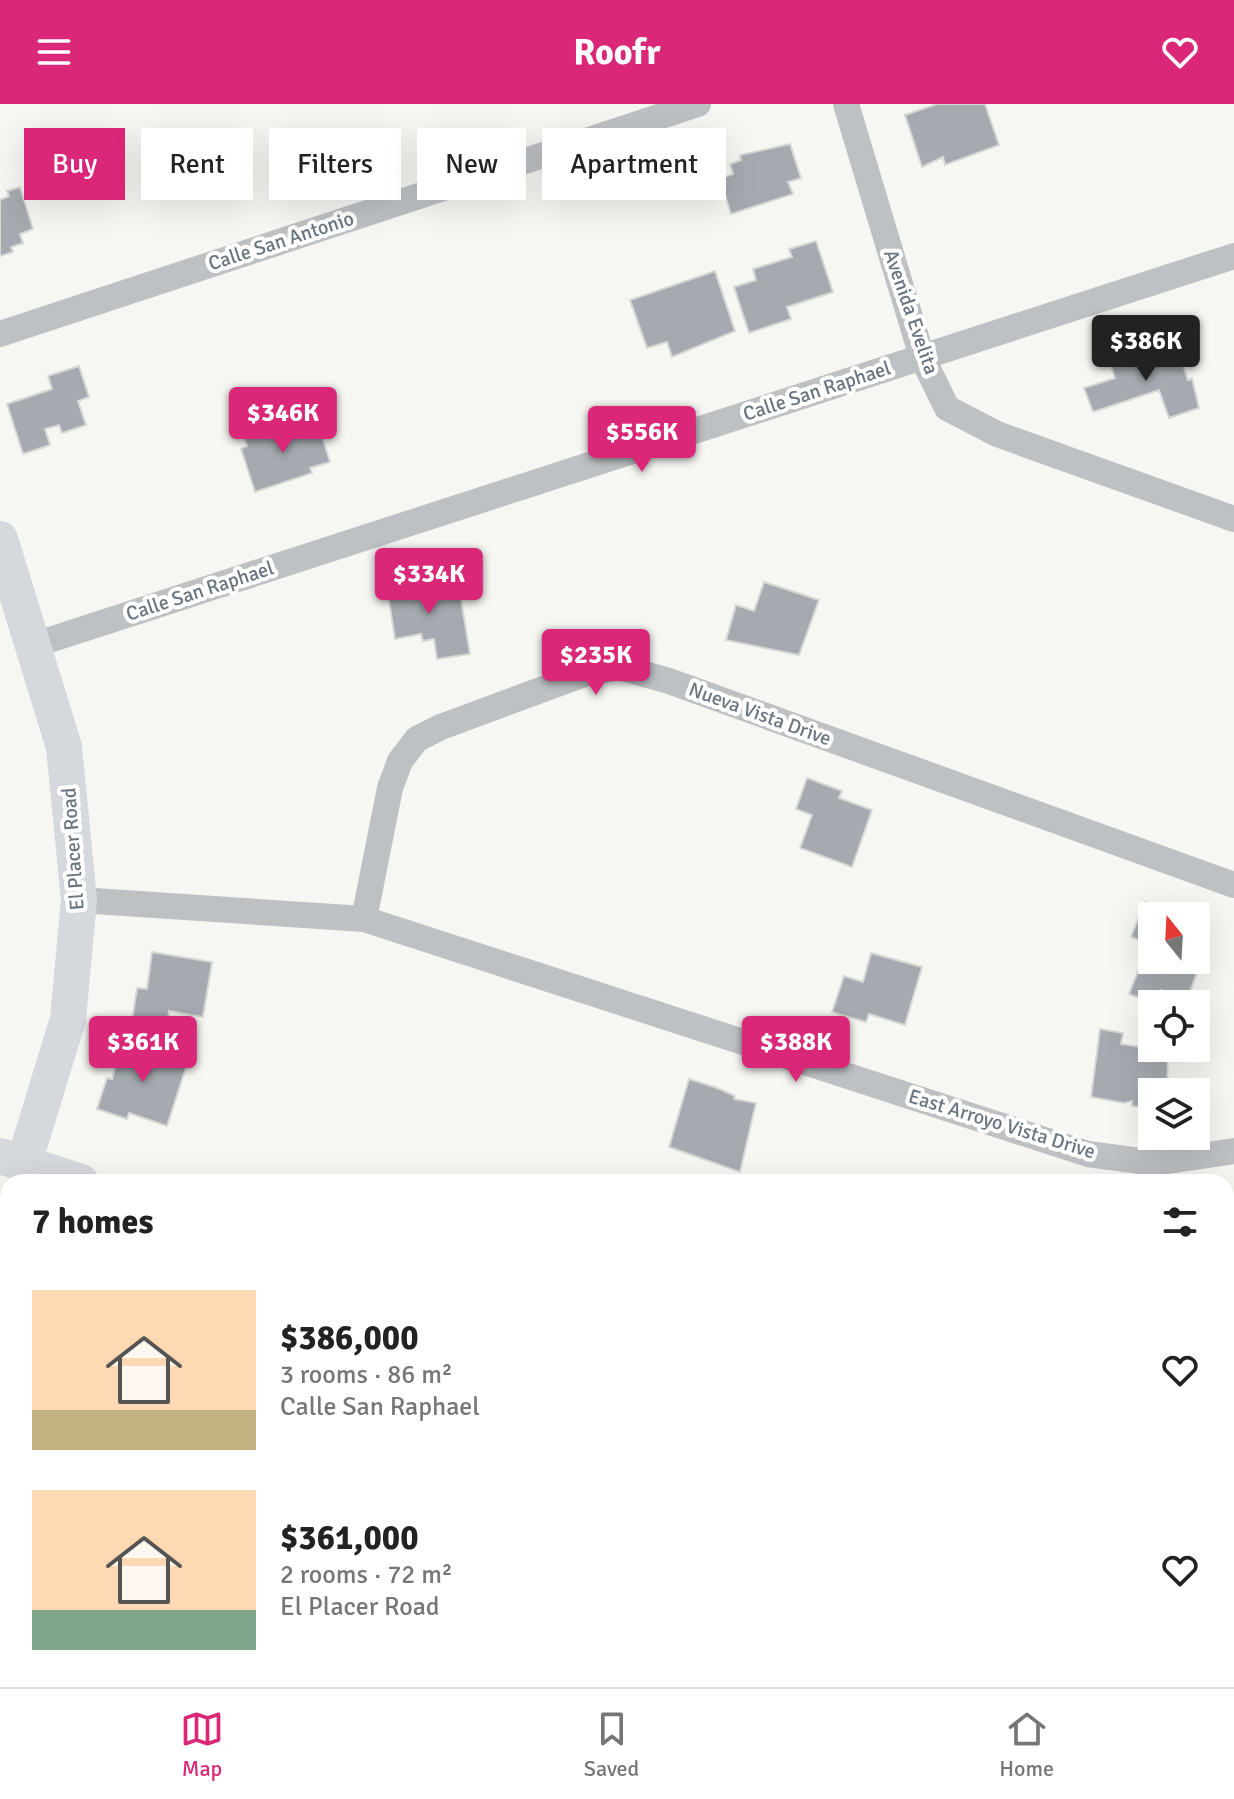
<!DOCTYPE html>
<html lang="en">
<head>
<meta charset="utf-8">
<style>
	body { margin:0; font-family:Signika,sans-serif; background:#f2f2f2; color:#222; height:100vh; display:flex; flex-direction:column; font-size:30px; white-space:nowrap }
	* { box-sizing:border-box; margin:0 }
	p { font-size:26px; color:#767676 }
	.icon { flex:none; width:44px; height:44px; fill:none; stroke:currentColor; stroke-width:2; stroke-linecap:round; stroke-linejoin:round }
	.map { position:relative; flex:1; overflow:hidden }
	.drawer { position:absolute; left:0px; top:1070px; width:1234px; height:514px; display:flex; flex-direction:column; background:#fff; border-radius:24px 24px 0 0; box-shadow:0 8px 32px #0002 }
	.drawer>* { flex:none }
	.top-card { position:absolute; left:24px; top:24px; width:800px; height:72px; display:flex; gap:16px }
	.needle { width:52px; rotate:342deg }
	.controls { position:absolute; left:1138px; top:798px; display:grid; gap:16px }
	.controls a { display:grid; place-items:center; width:72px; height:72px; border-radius:0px; background:#fff; box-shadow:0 8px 32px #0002; font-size:40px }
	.price { position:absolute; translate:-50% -68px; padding:0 18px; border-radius:8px; background:#db2777; color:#fff; font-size:26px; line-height:52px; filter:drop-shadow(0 2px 4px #0008) }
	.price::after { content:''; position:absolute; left:50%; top:48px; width:24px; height:18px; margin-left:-12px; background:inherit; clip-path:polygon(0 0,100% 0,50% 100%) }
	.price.on { background:#222; color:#fff }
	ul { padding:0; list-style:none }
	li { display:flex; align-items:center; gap:24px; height:200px; padding:0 32px }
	li span { display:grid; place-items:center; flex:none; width:224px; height:160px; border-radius:0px; color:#555 }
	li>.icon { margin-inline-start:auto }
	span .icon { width:96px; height:96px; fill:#fffc; stroke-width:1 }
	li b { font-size:34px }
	h2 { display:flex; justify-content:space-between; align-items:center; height:96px; padding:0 32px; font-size:34px }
	.tag { padding:0 28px; border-radius:0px; background:#fff; box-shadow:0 8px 32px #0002; font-size:28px; line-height:72px }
	.tag.on { background:#db2777; color:#fff }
	header { display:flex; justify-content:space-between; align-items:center; height:104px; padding:0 32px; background:#db2777; color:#fff; font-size:36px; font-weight:700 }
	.tab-bar { display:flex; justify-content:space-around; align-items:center; height:112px; border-top:2px solid #e0e0e0; background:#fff; font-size:22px; color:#767676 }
	.tab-bar a { display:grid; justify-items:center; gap:4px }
	.tab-bar .on { color:#db2777 }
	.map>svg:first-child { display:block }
	.green { fill:#d5dad3 }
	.building { fill:#a4aaaf; stroke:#d7d8d6; stroke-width:2 }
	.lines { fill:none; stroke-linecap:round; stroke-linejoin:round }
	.lane { stroke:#bec1c4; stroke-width:14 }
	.street { stroke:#bec1c4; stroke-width:26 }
	.secondary { stroke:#d5d8dc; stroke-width:36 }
	.labels { text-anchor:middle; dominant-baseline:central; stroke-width:8; stroke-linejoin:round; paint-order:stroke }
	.street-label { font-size:20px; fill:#697580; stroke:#fff }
</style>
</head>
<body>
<header><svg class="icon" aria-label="menu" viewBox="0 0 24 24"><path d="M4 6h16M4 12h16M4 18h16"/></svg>Roofr<svg class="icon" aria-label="heart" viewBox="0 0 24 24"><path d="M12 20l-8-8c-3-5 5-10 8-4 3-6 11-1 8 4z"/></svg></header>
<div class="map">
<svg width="1234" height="1583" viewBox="0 0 1234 1583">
	<rect width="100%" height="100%" fill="#f6f6f3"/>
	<path class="green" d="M 0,1089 L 8,1091 L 8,1576 L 1226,1576 L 1226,1428 L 1234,1426 L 1234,1583 L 0,1583 Z"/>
	<path class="building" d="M 937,0 L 985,0 L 999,41 L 945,61 L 943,53 L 922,63 L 905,11 Z
		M 790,40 L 801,74 L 788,78 L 793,90 L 731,110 L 720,75 L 733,70 L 730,60 L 741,56 L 740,51 Z
		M 20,83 L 33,125 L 20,130 L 23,139 L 11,143 L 13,148 L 0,152 L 0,96 L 9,92 L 7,87 Z
		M 816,137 L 833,188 L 787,203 L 791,215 L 749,229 L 734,183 L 756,176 L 753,165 L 792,153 L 789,145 Z
		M 715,167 L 735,227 L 672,253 L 667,238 L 647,244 L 630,196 Z
		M 1140,246 L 1144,258 L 1178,246 L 1188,276 L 1192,274 L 1199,304 L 1169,314 L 1159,286 L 1093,308 L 1084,284 L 1115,274 L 1109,256 Z
		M 79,262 L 89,293 L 78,297 L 86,321 L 62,329 L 59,321 L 45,325 L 50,341 L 23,350 L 7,300 L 52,285 L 48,272 Z
		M 318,319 L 330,358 L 310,364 L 312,369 L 255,388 L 241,345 L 247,342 L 244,333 L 277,322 L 280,331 Z
		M 410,465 L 414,483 L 443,478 L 445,492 L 460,489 L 470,550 L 437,555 L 434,535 L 423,537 L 421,530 L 395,535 L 388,490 L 398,488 L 393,469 Z
		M 764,478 L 819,496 L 799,551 L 726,536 L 736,501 L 754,507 Z
		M 807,674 L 842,687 L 839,694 L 872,706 L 852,763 L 800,744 L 812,711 L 796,705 Z
		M 1145,798 L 1173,809 L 1172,812 L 1152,812 L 1152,856 L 1196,856 L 1196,843 L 1205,846 L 1187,896 L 1161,886 L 1155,900 L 1129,890 L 1149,840 L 1131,833 Z
		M 152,848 L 212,858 L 203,913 L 169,907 L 167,923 L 132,917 L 137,884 L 147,885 Z
		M 871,849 L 922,863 L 905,921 L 869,910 L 866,918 L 832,908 L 844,872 L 863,878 Z
		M 1100,925 L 1123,929 L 1121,940 L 1168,947 L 1167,988 L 1152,988 L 1152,1004 L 1132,1002 L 1132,997 L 1124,999 L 1091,993 Z
		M 123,936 L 188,957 L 167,1022 L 129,1009 L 127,1015 L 97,1005 L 107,974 L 112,975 Z
		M 689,975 L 717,984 L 735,992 L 734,995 L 756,999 L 740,1068 L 669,1043 Z
		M 1234,1249 L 1234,1308 L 1226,1309 L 1226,1251 Z"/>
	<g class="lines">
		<path class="lane" d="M 0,1099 L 8,1101
			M 1226,1440 L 1234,1439
			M 436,1576 L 437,1583
			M 548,1576 L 549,1583"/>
		<path class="street" d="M 846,0 L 922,253 L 947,304 L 997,330 L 1234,415
			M 0,230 L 698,0
			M 34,541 L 1234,152
			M 79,796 L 364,815 L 390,684 L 400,657 L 417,635 L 441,623 L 587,569 L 619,563 L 669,577 L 1234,781
			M 364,815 L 1088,1050 L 1155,1059 L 1234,1047"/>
		<path class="secondary" d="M 0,435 L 64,643 L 79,796 L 68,915 L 24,1059
			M 0,1052 L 81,1078
			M 1226,1396 L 1234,1395"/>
	</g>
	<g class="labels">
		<g class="street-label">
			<text transform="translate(281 137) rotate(-18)">Calle San Antonio</text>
			<text transform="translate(911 208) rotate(71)">Avenida Evelita</text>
			<text transform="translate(817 287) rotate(-18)">Calle San Raphael</text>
			<text transform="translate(200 487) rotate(-18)">Calle San Raphael</text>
			<text transform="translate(760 610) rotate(20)">Nueva Vista Drive</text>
			<text transform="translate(73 745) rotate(-94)">El Placer Road</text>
			<text transform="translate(1002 1020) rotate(17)">East Arroyo Vista Drive</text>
		</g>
	</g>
</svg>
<div class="controls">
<a><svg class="needle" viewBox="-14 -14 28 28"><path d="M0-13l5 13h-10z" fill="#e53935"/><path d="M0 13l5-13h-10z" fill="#767676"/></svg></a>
<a><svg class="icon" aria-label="locate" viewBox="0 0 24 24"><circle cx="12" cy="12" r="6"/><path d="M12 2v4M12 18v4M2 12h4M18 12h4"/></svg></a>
<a><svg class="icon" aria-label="layers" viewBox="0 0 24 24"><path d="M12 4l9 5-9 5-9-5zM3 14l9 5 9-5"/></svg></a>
</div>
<b class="price on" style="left:1146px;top:279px">$386K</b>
<b class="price" style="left:283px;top:351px">$346K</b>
<b class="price" style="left:642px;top:370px">$556K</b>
<b class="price" style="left:429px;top:512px">$334K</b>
<b class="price" style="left:596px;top:593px">$235K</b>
<b class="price" style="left:143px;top:980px">$361K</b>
<b class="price" style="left:796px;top:980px">$388K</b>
<div class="top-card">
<a class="tag on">Buy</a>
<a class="tag">Rent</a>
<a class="tag">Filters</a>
<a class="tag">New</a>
<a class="tag">Apartment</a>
</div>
<section class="drawer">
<h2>7 homes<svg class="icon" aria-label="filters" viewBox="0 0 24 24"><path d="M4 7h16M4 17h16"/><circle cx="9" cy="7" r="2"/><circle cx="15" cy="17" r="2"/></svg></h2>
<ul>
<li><span style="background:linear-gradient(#ffd9b3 75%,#c2b280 0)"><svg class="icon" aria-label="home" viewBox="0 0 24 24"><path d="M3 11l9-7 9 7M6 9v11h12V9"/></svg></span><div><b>$386,000</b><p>3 rooms · 86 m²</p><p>Calle San Raphael</p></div><svg class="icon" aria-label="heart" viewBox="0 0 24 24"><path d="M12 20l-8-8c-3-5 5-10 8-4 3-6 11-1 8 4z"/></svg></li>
<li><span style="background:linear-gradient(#ffd9b3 75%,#7fa58c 0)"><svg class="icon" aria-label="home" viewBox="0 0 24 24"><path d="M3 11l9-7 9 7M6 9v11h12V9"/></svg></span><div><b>$361,000</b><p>2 rooms · 72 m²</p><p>El Placer Road</p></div><svg class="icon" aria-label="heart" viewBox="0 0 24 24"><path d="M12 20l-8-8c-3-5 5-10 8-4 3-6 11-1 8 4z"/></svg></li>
</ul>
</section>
</div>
<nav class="tab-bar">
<a class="on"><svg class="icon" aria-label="map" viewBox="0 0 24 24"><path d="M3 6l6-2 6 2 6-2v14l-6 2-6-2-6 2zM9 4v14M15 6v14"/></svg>Map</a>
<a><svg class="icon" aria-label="saved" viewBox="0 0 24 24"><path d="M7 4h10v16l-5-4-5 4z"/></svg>Saved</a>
<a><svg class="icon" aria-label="home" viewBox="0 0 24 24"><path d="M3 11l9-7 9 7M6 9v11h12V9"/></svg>Home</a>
</nav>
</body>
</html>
